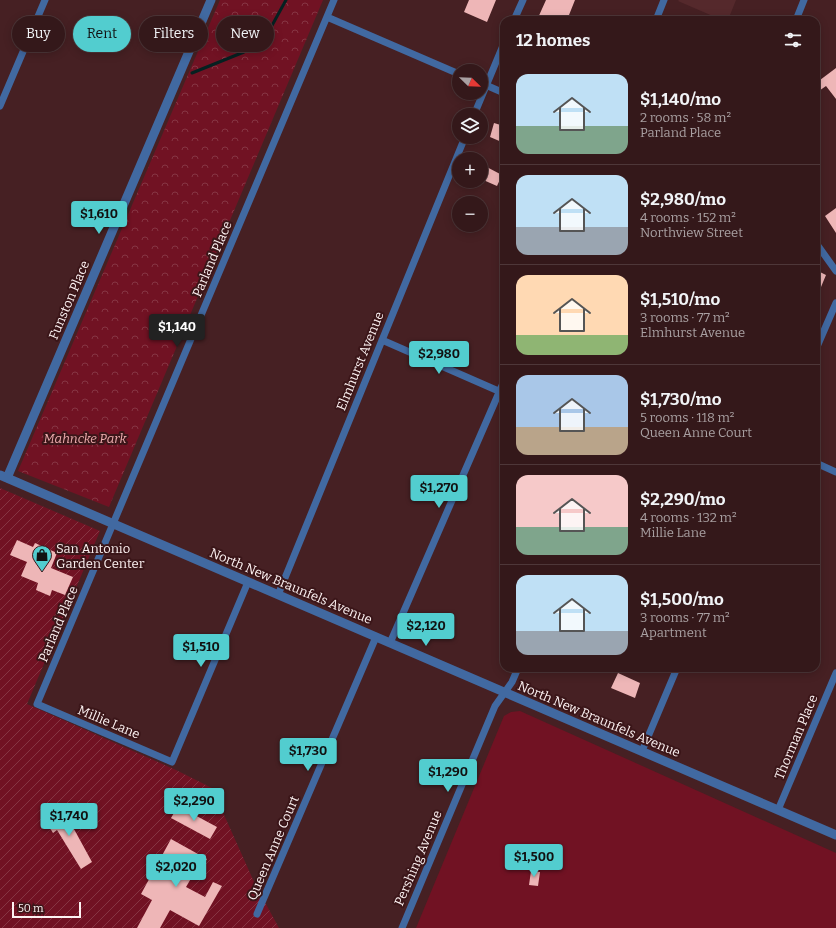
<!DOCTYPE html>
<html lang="en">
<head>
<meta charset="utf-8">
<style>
	body { margin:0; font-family:Bitter,serif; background:#3f2527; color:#f1f3f6; height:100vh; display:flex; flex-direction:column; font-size:15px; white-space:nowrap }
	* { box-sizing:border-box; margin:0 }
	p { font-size:13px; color:#a9a0a2 }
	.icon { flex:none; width:22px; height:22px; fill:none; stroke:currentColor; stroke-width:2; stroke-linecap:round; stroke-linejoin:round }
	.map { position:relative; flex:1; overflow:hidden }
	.side { position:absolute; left:500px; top:16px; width:320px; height:656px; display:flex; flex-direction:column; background:#34181a; border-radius:12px; box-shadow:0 2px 10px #0003,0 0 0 1px #4e3739 }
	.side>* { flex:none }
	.banner { position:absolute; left:12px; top:16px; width:380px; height:36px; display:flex; gap:8px }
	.needle { width:26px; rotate:113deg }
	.fabs { position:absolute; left:452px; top:64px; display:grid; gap:8px }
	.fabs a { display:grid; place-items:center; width:36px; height:36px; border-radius:50%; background:#34181a; box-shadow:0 2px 10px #0003,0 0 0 1px #4e3739; font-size:20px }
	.scale { position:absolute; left:12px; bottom:10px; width:69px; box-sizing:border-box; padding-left:4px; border:2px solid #fdf2f2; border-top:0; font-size:11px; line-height:14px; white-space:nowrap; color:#fdf2f2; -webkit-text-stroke:3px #3b1619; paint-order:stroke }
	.price { position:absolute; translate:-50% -34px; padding:0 9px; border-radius:4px; background:#52cdcf; color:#111; font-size:13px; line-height:26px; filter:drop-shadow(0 1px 2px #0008) }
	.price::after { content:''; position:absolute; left:50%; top:24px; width:12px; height:9px; margin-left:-6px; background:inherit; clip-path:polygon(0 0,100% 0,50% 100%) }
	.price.selected { background:#222; color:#fff }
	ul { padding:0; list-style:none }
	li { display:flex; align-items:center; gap:12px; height:100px; padding:0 16px }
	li+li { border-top:1px solid #4e3739 }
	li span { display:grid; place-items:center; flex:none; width:112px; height:80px; border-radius:12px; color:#555 }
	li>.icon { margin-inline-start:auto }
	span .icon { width:48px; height:48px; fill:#fffc; stroke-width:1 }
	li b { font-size:17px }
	h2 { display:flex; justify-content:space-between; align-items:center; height:48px; padding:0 16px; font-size:17px }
	.chip { padding:0 14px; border-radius:18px; background:#34181a; box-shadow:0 2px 10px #0003,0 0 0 1px #4e3739; font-size:14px; line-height:36px }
	.chip.selected { background:#52cdcf; color:#111 }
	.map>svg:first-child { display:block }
	.built { fill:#55292c }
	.grass { fill:#711223 }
	.park { fill:url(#park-crowns) }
	.garden { fill:url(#garden-furrows) }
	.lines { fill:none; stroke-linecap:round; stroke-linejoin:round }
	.stream { stroke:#052121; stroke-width:3 }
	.building { fill:#eeb6b7 }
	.minor { stroke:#4169a1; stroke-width:7 }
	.tertiary { stroke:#4169a1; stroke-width:9 }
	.labels { text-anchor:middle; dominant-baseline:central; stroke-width:4; stroke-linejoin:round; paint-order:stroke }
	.street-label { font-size:13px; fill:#fdf2f2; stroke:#3b1619 }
	.park-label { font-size:13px; font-style:italic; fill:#eeacae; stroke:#3b1619 }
	.poi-label { font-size:13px; fill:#fdf2f2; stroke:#3b1619; text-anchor:start }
</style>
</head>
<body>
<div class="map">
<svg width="836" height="928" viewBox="0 0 836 928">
	<defs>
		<pattern id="park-crowns" width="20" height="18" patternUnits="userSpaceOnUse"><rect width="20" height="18" fill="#711223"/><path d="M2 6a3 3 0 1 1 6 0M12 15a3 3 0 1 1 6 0" fill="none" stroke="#863543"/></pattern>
		<pattern id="garden-furrows" width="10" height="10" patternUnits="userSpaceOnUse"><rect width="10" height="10" fill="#711223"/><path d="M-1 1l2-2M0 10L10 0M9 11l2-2" fill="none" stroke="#863543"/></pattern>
	</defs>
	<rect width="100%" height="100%" fill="#462023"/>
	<path class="built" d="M 679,0 L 736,0 L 728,20 L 722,20 L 678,1 Z"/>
	<path class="grass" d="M 520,711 L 836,853 L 836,928 L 416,928 L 504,716 L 511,712 Z"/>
	<path class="park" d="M 220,0 L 323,0 L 109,507 L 18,471 Z"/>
	<path class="garden" d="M 0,488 L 100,531 L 27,704 L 176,770 L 212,788 L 255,884 L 279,928 L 0,928 Z"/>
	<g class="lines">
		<path class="stream" d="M 192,73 L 244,52 L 264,40 L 286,0"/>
	</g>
	<path class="building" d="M 469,0 L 496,0 L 487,22 L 464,12 Z
		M 546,0 L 575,0 L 567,20 L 537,20 Z
		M 836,68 L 836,99 L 826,86 L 816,93 L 816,83 Z
		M 494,123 L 504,126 L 504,143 L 490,137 Z
		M 481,164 L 502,175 L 497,186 L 481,179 Z
		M 836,208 L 836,233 L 825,216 Z
		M 816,270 L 826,275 L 816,299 Z
		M 17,540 L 33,547 L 35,543 L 57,553 L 51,568 L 73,577 L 65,595 L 52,590 L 50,596 L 36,590 L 38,583 L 21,576 L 27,562 L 10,555 Z
		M 618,673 L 640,683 L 635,698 L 611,688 Z
		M 178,806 L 217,827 L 210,839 L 171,818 Z
		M 63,809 L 92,862 L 81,869 L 57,830 L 53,833 L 45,820 Z
		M 171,839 L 207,859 L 199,872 L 196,870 L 186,887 L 205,897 L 213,882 L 222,886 L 199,926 L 170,910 L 160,928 L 137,928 L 152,900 L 141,894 Z
		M 531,871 L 540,872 L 538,886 L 529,885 Z"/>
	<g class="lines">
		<path class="minor" d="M 327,17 L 459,74
			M 514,20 L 523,0
			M 656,20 L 664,0
			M 796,20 L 804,0
			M 481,83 L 504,93
			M 0,106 L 45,0
			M 474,115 L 504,43
			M 816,243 L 836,271
			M 382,340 L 503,393
			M 816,349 L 836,303
			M 816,463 L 836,472
			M 248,582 L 172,762 L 37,704 L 334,0
			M 278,595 L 465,137
			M 390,643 L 504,381
			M 642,751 L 677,668
			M 778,810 L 836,673
			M 257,914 L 376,637
			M 402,928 L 495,706 L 512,682 L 518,668"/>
		<path class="tertiary" d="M 0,475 L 836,835
			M 7,478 L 211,0"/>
	</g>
	<defs>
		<g id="shop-pin" transform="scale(1)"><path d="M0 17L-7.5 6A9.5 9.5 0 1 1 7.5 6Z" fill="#52cdcf" stroke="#3b1619"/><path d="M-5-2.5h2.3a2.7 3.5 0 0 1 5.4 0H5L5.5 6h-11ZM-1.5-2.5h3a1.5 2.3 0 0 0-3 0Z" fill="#111"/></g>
	</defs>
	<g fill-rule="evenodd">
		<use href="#shop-pin" x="42" y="555"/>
	</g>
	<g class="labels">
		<g class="street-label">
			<text transform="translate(212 259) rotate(-67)">Parland Place</text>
			<text transform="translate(69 300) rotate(-67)">Funston Place</text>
			<text transform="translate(360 361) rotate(-68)">Elmhurst Avenue</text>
			<text transform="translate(291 586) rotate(23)">North New Braunfels Avenue</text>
			<text transform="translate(58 624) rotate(-67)">Parland Place</text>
			<text transform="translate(599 719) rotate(23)">North New Braunfels Avenue</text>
			<text transform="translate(109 722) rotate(23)">Millie Lane</text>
			<text transform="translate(796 737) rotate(-67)">Thorman Place</text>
			<text transform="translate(273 848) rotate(-67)">Queen Anne Court</text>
			<text transform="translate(418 858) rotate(-67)">Pershing Avenue</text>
		</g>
		<g class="park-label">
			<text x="85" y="438">Mahncke Park</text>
		</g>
		<g class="poi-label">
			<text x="56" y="548">San Antonio<tspan x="56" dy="15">Garden Center</tspan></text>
		</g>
	</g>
</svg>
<div class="fabs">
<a><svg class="needle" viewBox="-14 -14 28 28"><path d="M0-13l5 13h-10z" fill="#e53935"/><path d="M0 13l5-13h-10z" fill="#a9a0a2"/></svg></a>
<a><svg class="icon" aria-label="layers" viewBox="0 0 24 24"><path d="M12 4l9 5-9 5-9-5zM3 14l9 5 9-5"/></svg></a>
<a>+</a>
<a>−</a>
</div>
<div class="scale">50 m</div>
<b class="price" style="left:99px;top:235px">$1,610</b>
<b class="price selected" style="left:177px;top:348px">$1,140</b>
<b class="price" style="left:439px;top:375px">$2,980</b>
<b class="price" style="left:439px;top:509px">$1,270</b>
<b class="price" style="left:426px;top:647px">$2,120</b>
<b class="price" style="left:201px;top:668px">$1,510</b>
<b class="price" style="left:308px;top:772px">$1,730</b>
<b class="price" style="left:448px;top:793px">$1,290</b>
<b class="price" style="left:194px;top:822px">$2,290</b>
<b class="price" style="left:69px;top:837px">$1,740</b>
<b class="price" style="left:534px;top:878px">$1,500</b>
<b class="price" style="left:176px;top:888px">$2,020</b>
<div class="banner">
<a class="chip">Buy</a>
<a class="chip selected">Rent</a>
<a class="chip">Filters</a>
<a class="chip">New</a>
</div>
<section class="side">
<h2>12 homes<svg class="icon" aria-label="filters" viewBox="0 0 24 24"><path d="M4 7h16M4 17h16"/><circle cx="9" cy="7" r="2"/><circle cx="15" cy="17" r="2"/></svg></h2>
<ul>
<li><span style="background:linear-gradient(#bfe0f5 65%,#7fa58c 0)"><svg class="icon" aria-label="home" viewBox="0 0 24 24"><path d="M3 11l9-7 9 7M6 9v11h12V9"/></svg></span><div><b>$1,140/mo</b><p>2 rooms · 58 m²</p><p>Parland Place</p></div></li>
<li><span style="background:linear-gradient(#bfe0f5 65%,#9aa5b1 0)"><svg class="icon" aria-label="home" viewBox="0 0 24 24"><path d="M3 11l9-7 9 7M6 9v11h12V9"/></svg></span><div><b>$2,980/mo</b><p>4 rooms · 152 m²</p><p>Northview Street</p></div></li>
<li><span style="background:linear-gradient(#ffd9b3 75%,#8fb573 0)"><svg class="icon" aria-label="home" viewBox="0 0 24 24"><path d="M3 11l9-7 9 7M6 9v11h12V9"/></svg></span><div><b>$1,510/mo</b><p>3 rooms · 77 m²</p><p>Elmhurst Avenue</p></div></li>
<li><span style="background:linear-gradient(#a9c7e8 65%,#b9a48a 0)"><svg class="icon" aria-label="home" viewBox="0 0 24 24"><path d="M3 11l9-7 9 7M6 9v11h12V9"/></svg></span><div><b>$1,730/mo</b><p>5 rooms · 118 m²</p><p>Queen Anne Court</p></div></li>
<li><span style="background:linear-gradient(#f6c9c9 65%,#7fa58c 0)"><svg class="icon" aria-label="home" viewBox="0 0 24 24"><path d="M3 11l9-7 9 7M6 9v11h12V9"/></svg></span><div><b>$2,290/mo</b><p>4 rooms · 132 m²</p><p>Millie Lane</p></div></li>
<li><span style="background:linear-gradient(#bfe0f5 70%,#9aa5b1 0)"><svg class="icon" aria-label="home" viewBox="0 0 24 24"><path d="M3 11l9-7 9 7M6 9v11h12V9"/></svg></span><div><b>$1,500/mo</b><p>3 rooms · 77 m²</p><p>Apartment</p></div></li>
</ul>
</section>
</div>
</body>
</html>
